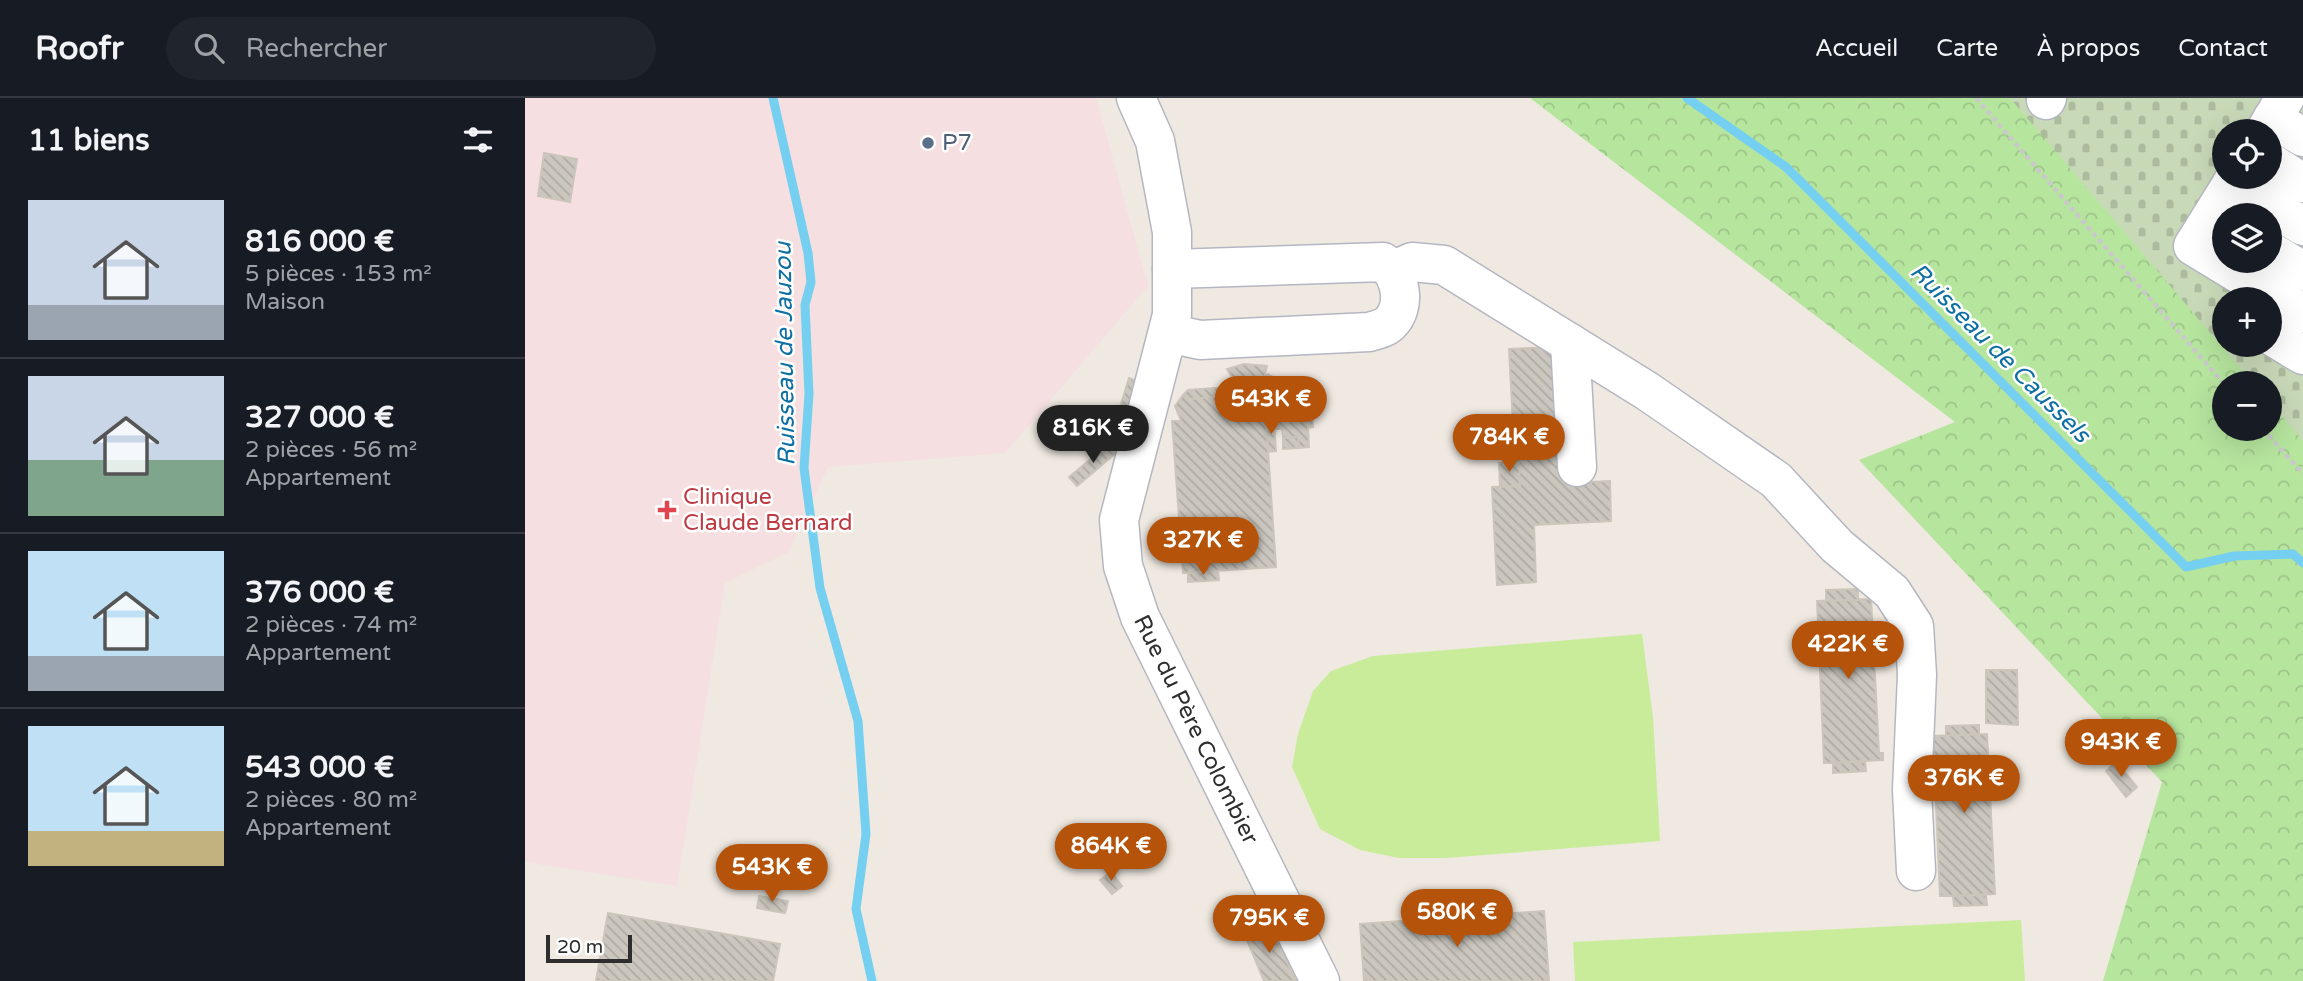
<!DOCTYPE html>
<html lang="fr">
<head>
<meta charset="utf-8">
<style>
	body { margin:0; font-family:"Varela Round",sans-serif; background:#20242c; color:#f1f3f6; height:100vh; display:flex; flex-direction:column; font-size:26px; white-space:nowrap }
	* { box-sizing:border-box; margin:0 }
	p { font-size:23px; color:#9ea1a6 }
	.icon { flex:none; width:38px; height:38px; fill:none; stroke:currentColor; stroke-width:2; stroke-linecap:round; stroke-linejoin:round }
	.map { position:relative; flex:1; overflow:hidden }
	.panel { display:flex; flex-direction:column; background:#171b24; width:525px }
	.panel>* { flex:none }
	.tools { position:absolute; left:1687px; top:21px; display:grid; gap:14px }
	.tools a { display:grid; place-items:center; width:70px; height:70px; border-radius:50%; background:#171b24; box-shadow:0 7px 28px #0002; font-size:35px }
	.scale { position:absolute; left:21px; bottom:18px; width:86px; box-sizing:border-box; padding-left:7px; border:4px solid #2e2e2e; border-top:0; font-size:19px; line-height:24px; white-space:nowrap; color:#2e2e2e; -webkit-text-stroke:5px #fff; paint-order:stroke }
	.price { position:absolute; translate:-50% -60px; padding:0 16px; border-radius:24px; background:#b45309; color:#fff; font-size:23px; line-height:46px; filter:drop-shadow(0 2px 4px #0008) }
	.price::after { content:''; position:absolute; left:50%; top:42px; width:21px; height:16px; margin-left:-10px; background:inherit; clip-path:polygon(0 0,100% 0,50% 100%) }
	.price.active { background:#222; color:#fff }
	ul { padding:0; list-style:none }
	li { display:flex; align-items:center; gap:21px; height:175px; padding:0 28px }
	li+li { border-top:2px solid #363941 }
	li span { display:grid; place-items:center; flex:none; width:196px; height:140px; border-radius:0px; color:#555 }
	li>.icon { margin-inline-start:auto }
	span .icon { width:84px; height:84px; fill:#fffc; stroke-width:1 }
	li b { font-size:30px }
	h2 { display:flex; justify-content:space-between; align-items:center; height:84px; padding:0 28px; font-size:30px }
	header { display:flex; align-items:center; gap:42px; box-sizing:border-box; height:98px; padding:0 35px; background:#171b24; border-bottom:2px solid #363941 }
	header strong { font-size:33px }
	nav { display:flex; gap:38px; margin-inline-start:auto; font-size:24px }
	.search { width:490px; height:63px; background:#20242c; display:flex; align-items:center; gap:18px; box-sizing:border-box; padding:0 24px; border-radius:38px; color:#9ea1a6; font-size:26px }
	main { display:flex; flex:1; min-height:0 }
	.map>svg:first-child { display:block }
	.medical { fill:#f5dfe0 }
	.forest { fill:url(#forest-crowns); fill-rule:evenodd }
	.cemetery { fill:url(#cemetery-stones); fill-rule:evenodd }
	.pitch { fill:#c9ec9a }
	.lines { fill:none; stroke-linecap:round; stroke-linejoin:round }
	.stream { stroke:#75cff0; stroke-width:9 }
	.building { fill:url(#building-back-hatch); stroke:#cbc5ba; stroke-width:2 }
	.minor-casing { stroke:#b4b7c1; stroke-width:41 }
	.path { stroke:#c9c9c9; stroke-width:4.5; stroke-dasharray:5 3.5; stroke-linecap:butt }
	.minor { stroke:#fff; stroke-width:38 }
	.service-dot { fill:#5c6f8a; stroke:#fff; stroke-width:2.5 }
	.health-dot { fill:#e0444e; stroke:#fff; stroke-width:2.5 }
	.labels { text-anchor:middle; dominant-baseline:central; stroke-width:5; stroke-linejoin:round; paint-order:stroke }
	.service-label { font-size:23px; fill:#4e5e75; stroke:#fff; text-anchor:start }
	.health-label { font-size:23px; fill:#be3a42; stroke:#fff; text-anchor:start }
	.street-label { font-size:23px; fill:#2e2e2e; stroke:#fff }
	.water-label { font-size:24px; font-style:italic; fill:#0d6fa3; stroke:#fff }
</style>
</head>
<body>
<header>
<strong>Roofr</strong>
<div class="search"><svg class="icon" aria-label="search" viewBox="0 0 24 24"><circle cx="10" cy="10" r="6"/><path d="M15 15l6 6"/></svg>Rechercher</div>
<nav><a>Accueil</a><a>Carte</a><a>À propos</a><a>Contact</a></nav>
</header>
<main>
<section class="panel">
<h2>11 biens<svg class="icon" aria-label="filters" viewBox="0 0 24 24"><path d="M4 7h16M4 17h16"/><circle cx="9" cy="7" r="2"/><circle cx="15" cy="17" r="2"/></svg></h2>
<ul>
<li><span style="background:linear-gradient(#c9d6e8 75%,#9aa5b1 0)"><svg class="icon" aria-label="home" viewBox="0 0 24 24"><path d="M3 11l9-7 9 7M6 9v11h12V9"/></svg></span><div><b>816 000 €</b><p>5 pièces · 153 m²</p><p>Maison</p></div></li>
<li><span style="background:linear-gradient(#c9d6e8 60%,#7fa58c 0)"><svg class="icon" aria-label="home" viewBox="0 0 24 24"><path d="M3 11l9-7 9 7M6 9v11h12V9"/></svg></span><div><b>327 000 €</b><p>2 pièces · 56 m²</p><p>Appartement</p></div></li>
<li><span style="background:linear-gradient(#bfe0f5 75%,#9aa5b1 0)"><svg class="icon" aria-label="home" viewBox="0 0 24 24"><path d="M3 11l9-7 9 7M6 9v11h12V9"/></svg></span><div><b>376 000 €</b><p>2 pièces · 74 m²</p><p>Appartement</p></div></li>
<li><span style="background:linear-gradient(#bfe0f5 75%,#c2b280 0)"><svg class="icon" aria-label="home" viewBox="0 0 24 24"><path d="M3 11l9-7 9 7M6 9v11h12V9"/></svg></span><div><b>543 000 €</b><p>2 pièces · 80 m²</p><p>Appartement</p></div></li>
</ul>
</section>
<div class="map">
<svg width="1778" height="883" viewBox="0 0 1778 883">
	<defs>
		<pattern id="forest-crowns" width="20" height="18" patternUnits="userSpaceOnUse" patternTransform="scale(1.75)"><rect width="20" height="18" fill="#b6e59e"/><path d="M2 6a3 3 0 1 1 6 0M12 15a3 3 0 1 1 6 0" fill="none" stroke="#9dc588"/></pattern>
		<pattern id="cemetery-stones" width="16" height="16" patternUnits="userSpaceOnUse" patternTransform="scale(1.75)"><rect width="16" height="16" fill="#c8d9b8"/><path d="M2 7V4a2 2 0 0 1 4 0v3zM10 15v-3a2 2 0 0 1 4 0v3z" fill="#acbb9e"/></pattern>
		<pattern id="building-back-hatch" width="6" height="6" patternUnits="userSpaceOnUse" patternTransform="scale(1.75)"><rect width="6" height="6" fill="#cbc7bf"/><path d="M-1 5l2 2M0 0l6 6M5-1l2 2" fill="none" stroke="#afaba4"/></pattern>
	</defs>
	<rect width="100%" height="100%" fill="#efe9e1"/>
	<path class="medical" d="M 0,0 L 571,0 L 623,188 L 480,355 L 303,369 L 264,454 L 200,485 L 152,788 L 0,764 Z"/>
	<path class="forest" d="M 1005,0 L 1486,0 L 1699,247 L 1713,247 L 1778,314 L 1778,883 L 1578,883 L 1637,684 L 1334,362 L 1430,324 ZM 1699,285 L 1745,285 L 1745,331 L 1699,331 Z"/>
	<path class="cemetery" d="M 1485,0 L 1778,0 L 1778,343 L 1745,304 L 1745,285 L 1728,285 ZM 1699,33 L 1745,33 L 1745,79 L 1699,79 ZM 1699,117 L 1745,117 L 1745,163 L 1699,163 ZM 1699,201 L 1745,201 L 1745,247 L 1699,247 Z"/>
	<path class="pitch" d="M 1117,536 L 1128,619 L 1135,743 L 921,760 L 874,760 L 835,752 L 795,731 L 767,669 L 773,636 L 788,593 L 806,573 L 848,558 Z
		M 1496,822 L 1500,883 L 1050,883 L 1048,844 Z"/>
	<g class="lines">
		<path class="stream" d="M 248,0 L 283,155 L 286,184 L 280,207 L 284,296 L 279,370 L 295,490 L 333,623 L 341,736 L 331,811 L 347,883
			M 1162,0 L 1261,69 L 1661,469 L 1709,458 L 1768,456 L 1778,465"/>
	</g>
	<path class="building" d="M 19,55 L 52,61 L 45,104 L 13,98 Z
		M 1029,249 L 1044,385 L 1085,383 L 1086,423 L 1009,427 L 1011,484 L 972,487 L 967,389 L 995,388 L 994,364 L 990,364 L 984,251 Z
		M 719,266 L 742,268 L 739,280 L 708,281 L 702,271 Z
		M 743,276 L 760,287 L 771,307 L 787,309 L 788,329 L 783,330 L 784,349 L 774,350 L 773,339 L 758,340 L 757,331 L 750,331 L 749,323 L 741,323 L 751,469 L 658,475 L 647,323 L 656,323 L 650,308 L 659,296 L 665,301 L 689,299 L 689,290 L 701,290 L 708,281 L 739,280 Z
		M 604,280 L 617,285 L 597,349 L 584,344 Z
		M 689,290 L 689,299 L 665,301 L 659,296 L 663,292 Z
		M 741,323 L 749,323 L 751,353 L 743,354 Z
		M 773,339 L 774,350 L 758,351 L 758,340 Z
		M 585,345 L 592,354 L 552,388 L 544,379 Z
		M 994,364 L 995,388 L 975,389 L 974,365 Z
		M 693,473 L 694,482 L 663,484 L 663,475 Z
		M 1333,491 L 1333,502 L 1301,503 L 1301,492 Z
		M 1346,501 L 1354,655 L 1358,655 L 1358,662 L 1299,665 L 1292,503 Z
		M 1461,572 L 1492,572 L 1493,627 L 1461,625 Z
		M 1454,627 L 1454,636 L 1421,638 L 1421,628 Z
		M 1462,636 L 1470,796 L 1415,798 L 1408,638 Z
		M 1340,664 L 1341,673 L 1308,675 L 1308,665 Z
		M 1591,664 L 1612,689 L 1601,699 L 1581,673 Z
		M 586,774 L 597,788 L 587,796 L 575,782 Z
		M 1461,797 L 1462,807 L 1429,808 L 1428,798 Z
		M 234,798 L 263,803 L 260,815 L 232,810 Z
		M 1019,813 L 1024,883 L 839,883 L 835,826 Z
		M 83,815 L 255,846 L 248,883 L 71,883 Z
		M 743,824 L 771,883 L 739,883 L 719,835 Z"/>
	<g class="lines">
		<g class="minor-casing">
			<g id="minor">
				<path id="s1" d="M 611,0 L 630,43 L 647,134 L 647,217 L 594,422 L 598,468 L 615,519 L 795,883"/>
				<path d="M 1521,2 L 1522,0"/>
				<path d="M 1747,21 L 1778,39"/>
				<path d="M 1740,33 L 1760,0"/>
				<path d="M 1745,64 L 1778,85"/>
				<path d="M 1711,79 L 1668,148 L 1778,215"/>
				<path d="M 1707,85 L 1778,128"/>
				<path d="M 1745,153 L 1778,173"/>
				<path d="M 869,172 L 887,164 L 919,167 L 1122,293 L 1251,382 L 1312,448 L 1367,494 L 1389,528 L 1392,577 L 1387,692 L 1391,773"/>
				<path d="M 643,235 L 675,242 L 844,234 C 851,232 860,230 865,225 C 882,208 876,177 858,164 L 647,171"/>
				<path d="M 1745,237 L 1778,257"/>
				<path d="M 1045,245 L 1052,369"/>
			</g>
		</g>
		<path class="path" d="M 1451,0 L 1699,286
			M 1738,331 L 1778,376"/>
		<use href="#minor" class="minor"/>
	</g>
	<circle class="service-dot" cx="403" cy="45" r="7"/>
	<path class="health-dot" d="M138.5 401.5h7v7h7v7h-7v7h-7v-7h-7v-7h7z"/>
	<g class="labels">
		<g class="service-label">
			<text x="417" y="45">P7</text>
		</g>
		<g class="health-label">
			<text x="158" y="399">Clinique<tspan x="158" dy="26">Claude Bernard</tspan></text>
		</g>
		<g class="street-label">
			<text stroke="none"><textPath href="#s1" startOffset="660">Rue du Père Colombier</textPath></text>
		</g>
		<g class="water-label">
			<text transform="translate(1475 255) rotate(45)">Ruisseau de Caussels</text>
			<text transform="translate(260 256) rotate(-91)">Ruisseau de Jauzou</text>
		</g>
	</g>
</svg>
<div class="tools">
<a><svg class="icon" aria-label="locate" viewBox="0 0 24 24"><circle cx="12" cy="12" r="6"/><path d="M12 2v4M12 18v4M2 12h4M18 12h4"/></svg></a>
<a><svg class="icon" aria-label="layers" viewBox="0 0 24 24"><path d="M12 4l9 5-9 5-9-5zM3 14l9 5 9-5"/></svg></a>
<a>+</a>
<a>−</a>
</div>
<div class="scale">20 m</div>
<b class="price" style="left:746px;top:338px">543K €</b>
<b class="price active" style="left:568px;top:367px">816K €</b>
<b class="price" style="left:984px;top:376px">784K €</b>
<b class="price" style="left:678px;top:479px">327K €</b>
<b class="price" style="left:1323px;top:583px">422K €</b>
<b class="price" style="left:1596px;top:681px">943K €</b>
<b class="price" style="left:1439px;top:717px">376K €</b>
<b class="price" style="left:586px;top:785px">864K €</b>
<b class="price" style="left:247px;top:806px">543K €</b>
<b class="price" style="left:932px;top:851px">580K €</b>
<b class="price" style="left:744px;top:857px">795K €</b>
</div>
</main>
</body>
</html>
